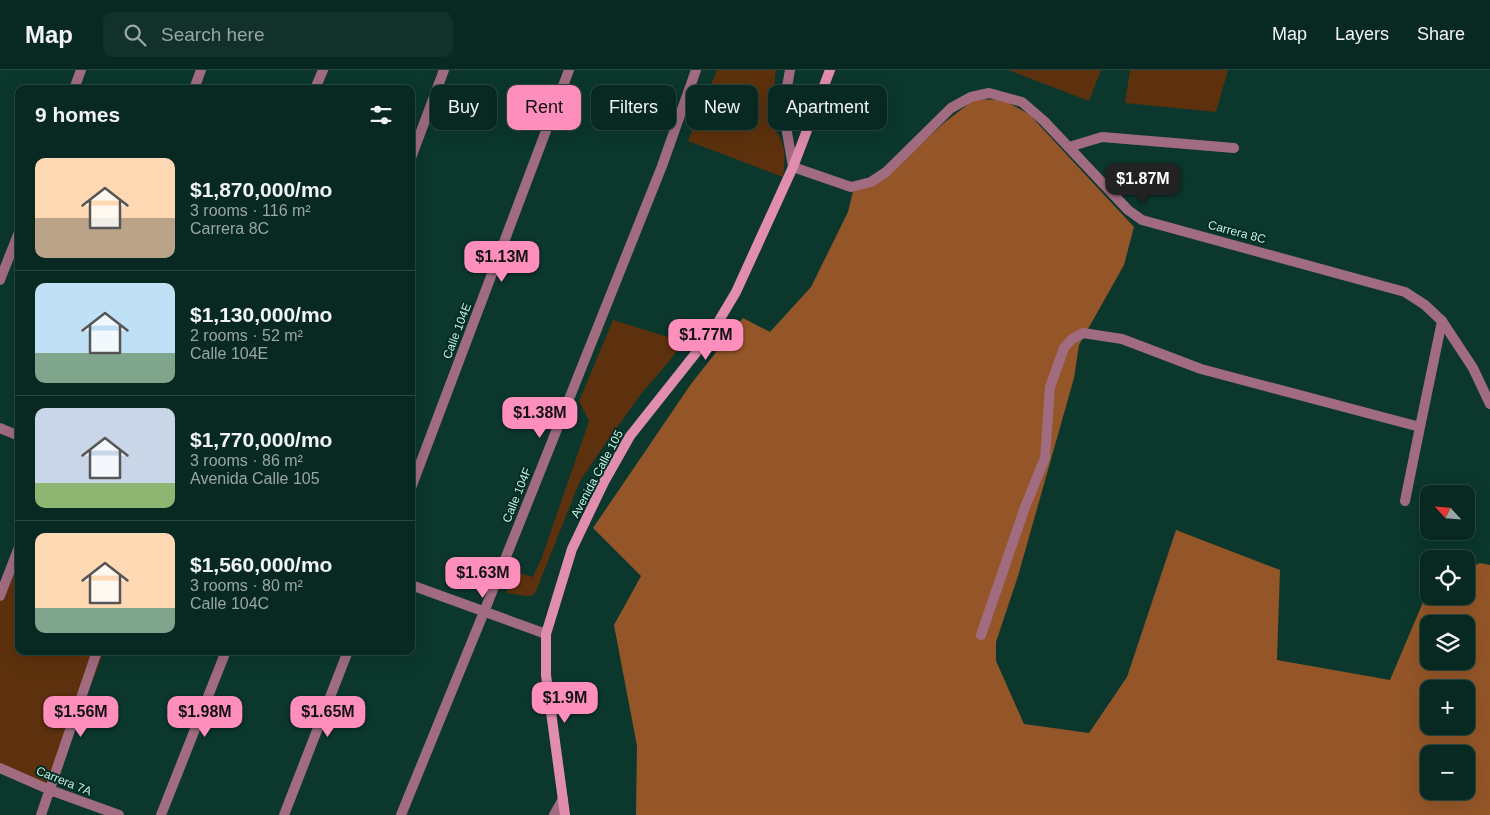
<!DOCTYPE html>
<html lang="en">
<head>
<meta charset="utf-8">
<style>
	body { margin:0; font-family:Arial,sans-serif; background:#11312a; color:#f1f3f6; height:100vh; display:flex; flex-direction:column; font-size:19px; white-space:nowrap }
	* { box-sizing:border-box; margin:0 }
	p { font-size:16px; color:#98a6a5 }
	.icon { flex:none; width:28px; height:28px; fill:none; stroke:currentColor; stroke-width:2; stroke-linecap:round; stroke-linejoin:round }
	.map { position:relative; flex:1; overflow:hidden }
	.panel { position:absolute; left:15px; top:15px; width:400px; height:570px; display:flex; flex-direction:column; background:#082922; border-radius:10px; box-shadow:0 5px 20px #0002,0 0 0 1px #294540 }
	.panel>* { flex:none }
	.hud { position:absolute; left:430px; top:15px; width:475px; height:45px; display:flex; gap:10px }
	.needle { width:32px; rotate:296deg }
	.buttons { position:absolute; left:1420px; top:415px; display:grid; gap:10px }
	.buttons a { display:grid; place-items:center; width:55px; height:55px; border-radius:10px; background:#082922; box-shadow:0 5px 20px #0002,0 0 0 1px #294540; font-size:25px }
	.price { position:absolute; translate:-50% -42px; padding:0 11px; border-radius:10px; background:#fe8ebc; color:#111; font-size:16px; line-height:32px; filter:drop-shadow(0 1px 2px #0008) }
	.price::after { content:''; position:absolute; left:50%; top:30px; width:15px; height:11px; margin-left:-8px; background:inherit; clip-path:polygon(0 0,100% 0,50% 100%) }
	.price.active { background:#222; color:#fff }
	ul { padding:0; list-style:none }
	li { display:flex; align-items:center; gap:15px; height:125px; padding:0 20px }
	li+li { border-top:1px solid #294540 }
	li span { display:grid; place-items:center; flex:none; width:140px; height:100px; border-radius:10px; color:#555 }
	li>.icon { margin-inline-start:auto }
	span .icon { width:60px; height:60px; fill:#fffc; stroke-width:1 }
	li b { font-size:21px }
	h2 { display:flex; justify-content:space-between; align-items:center; height:60px; padding:0 20px; font-size:21px }
	.pill { padding:0 18px; border-radius:10px; background:#082922; box-shadow:0 5px 20px #0002,0 0 0 1px #294540; font-size:18px; line-height:45px }
	.pill.active { background:#fe8ebc; color:#111 }
	header { display:flex; align-items:center; gap:30px; box-sizing:border-box; height:70px; padding:0 25px; background:#082922; border-bottom:1px solid #294540 }
	header strong { font-size:24px }
	nav { display:flex; gap:28px; margin-inline-start:auto; font-size:18px }
	.search { width:350px; height:45px; background:#11312a; display:flex; align-items:center; gap:12px; box-sizing:border-box; padding:0 18px; border-radius:10px; color:#98a6a5; font-size:19px }
	.map>svg:first-child { display:block }
	.green { fill:#5d310d }
	.forest { fill:#945628; fill-rule:evenodd }
	.lines { fill:none; stroke-linecap:round; stroke-linejoin:round }
	.service { stroke:#a16c80; stroke-width:10 }
	.minor { stroke:#a16c80; stroke-width:10 }
	.secondary { stroke:#e18dae; stroke-width:10 }
	.labels { text-anchor:middle; dominant-baseline:central; stroke-width:4; stroke-linejoin:round; paint-order:stroke }
	.street-label { font-size:12px; fill:#c9eee3; stroke:#002d24 }
</style>
</head>
<body>
<header>
<strong>Map</strong>
<div class="search"><svg class="icon" aria-label="search" viewBox="0 0 24 24"><circle cx="10" cy="10" r="6"/><path d="M15 15l6 6"/></svg>Search here</div>
<nav><a>Map</a><a>Layers</a><a>Share</a></nav>
</header>
<div class="map">
<svg width="1490" height="745" viewBox="0 0 1490 745">
	<rect width="100%" height="100%" fill="#0b372d"/>
	<path class="green" d="M 717,0 L 776,0 L 770,54 C 786,71 786,84 783,107 L 688,71 Z
		M 1008,0 L 1101,0 L 1089,31 Z
		M 1130,0 L 1228,0 L 1216,42 L 1125,33 Z
		M 613,250 L 684,272 L 667,294 L 641,324 L 605,374 L 580,411 L 536,521 L 534,525 L 526,526 L 506,523 L 512,503 L 519,503 L 533,507 L 542,487 L 589,351 L 579,331 Z
		M 19,478 L 19,581 L 104,581 L 51,719 L 0,696 L 0,527 Z"/>
	<path class="forest" d="M 975,29 L 1003,30 L 1029,44 L 1134,157 L 1124,195 L 1079,275 L 1074,308 L 1018,506 L 996,572 L 996,591 L 1024,654 L 1089,663 L 1127,607 L 1176,460 L 1280,500 L 1277,590 L 1390,610 L 1429,518 L 1429,526 L 1466,526 L 1466,499 L 1480,493 L 1490,495 L 1490,745 L 636,745 L 637,676 L 614,555 L 641,506 L 593,458 L 691,314 L 743,248 L 770,262 L 811,217 L 848,142 L 853,121 L 887,105 L 945,52 ZM 1429,554 L 1466,554 L 1466,591 L 1429,591 ZM 1429,619 L 1466,619 L 1466,656 L 1429,656 ZM 1429,684 L 1466,684 L 1466,721 L 1429,721 Z"/>
	<g class="lines">
		<path class="service" d="M 1069,77 L 1102,67 L 1234,78
			M 1405,431 L 1420,357
			M 981,565 L 1025,437 L 1045,388 L 1050,317 L 1064,278 L 1072,269 L 1083,263 L 1122,269 L 1201,299 L 1420,357 L 1442,251"/>
		<path class="minor" d="M 790,0 L 783,39 L 793,97 L 851,117 L 871,112 L 886,102 L 951,38 L 971,27 L 989,23 L 1022,32 L 1044,51 L 1128,140 L 1142,150 L 1405,222 L 1425,235 L 1442,251 L 1473,298 L 1490,334
			M 74,19 L 81,0
			M 194,19 L 201,0
			M 315,19 L 323,0
			M 411,88 L 444,0
			M 0,210 L 19,162
			M 0,358 L 19,366
			M 411,418 L 569,0
			M 411,515 L 546,564
			M 0,526 L 19,477
			M 0,698 L 50,720 L 119,745
			M 41,745 L 97,581
			M 161,745 L 226,581
			M 284,745 L 348,581
			M 401,745 L 484,542 L 662,96 L 696,0
			M 554,745 L 563,729"/>
		<path class="secondary" d="M 565,745 L 546,605 L 546,564 L 572,479 L 604,412 L 630,366 L 711,264 L 736,222 L 793,97 L 830,0"/>
	</g>
	<g class="labels">
		<g class="street-label">
			<text transform="translate(1237 162) rotate(15)">Carrera 8C</text>
			<text transform="translate(457 261) rotate(-69)">Calle 104E</text>
			<text transform="translate(597 404) rotate(-62)">Avenida Calle 105</text>
			<text transform="translate(517 425) rotate(-68)">Calle 104F</text>
			<text transform="translate(64 711) rotate(22)">Carrera 7A</text>
		</g>
	</g>
</svg>
<div class="buttons">
<a><svg class="needle" viewBox="-14 -14 28 28"><path d="M0-13l5 13h-10z" fill="#e53935"/><path d="M0 13l5-13h-10z" fill="#98a6a5"/></svg></a>
<a><svg class="icon" aria-label="locate" viewBox="0 0 24 24"><circle cx="12" cy="12" r="6"/><path d="M12 2v4M12 18v4M2 12h4M18 12h4"/></svg></a>
<a><svg class="icon" aria-label="layers" viewBox="0 0 24 24"><path d="M12 4l9 5-9 5-9-5zM3 14l9 5 9-5"/></svg></a>
<a>+</a>
<a>−</a>
</div>
<b class="price active" style="left:1143px;top:135px">$1.87M</b>
<b class="price" style="left:502px;top:213px">$1.13M</b>
<b class="price" style="left:706px;top:291px">$1.77M</b>
<b class="price" style="left:540px;top:369px">$1.38M</b>
<b class="price" style="left:483px;top:529px">$1.63M</b>
<b class="price" style="left:565px;top:654px">$1.9M</b>
<b class="price" style="left:81px;top:668px">$1.56M</b>
<b class="price" style="left:205px;top:668px">$1.98M</b>
<b class="price" style="left:328px;top:668px">$1.65M</b>
<div class="hud">
<a class="pill">Buy</a>
<a class="pill active">Rent</a>
<a class="pill">Filters</a>
<a class="pill">New</a>
<a class="pill">Apartment</a>
</div>
<section class="panel">
<h2>9 homes<svg class="icon" aria-label="filters" viewBox="0 0 24 24"><path d="M4 7h16M4 17h16"/><circle cx="9" cy="7" r="2"/><circle cx="15" cy="17" r="2"/></svg></h2>
<ul>
<li><span style="background:linear-gradient(#ffd9b3 60%,#b9a48a 0)"><svg class="icon" aria-label="home" viewBox="0 0 24 24"><path d="M3 11l9-7 9 7M6 9v11h12V9"/></svg></span><div><b>$1,870,000/mo</b><p>3 rooms · 116 m²</p><p>Carrera 8C</p></div></li>
<li><span style="background:linear-gradient(#bfe0f5 70%,#7fa58c 0)"><svg class="icon" aria-label="home" viewBox="0 0 24 24"><path d="M3 11l9-7 9 7M6 9v11h12V9"/></svg></span><div><b>$1,130,000/mo</b><p>2 rooms · 52 m²</p><p>Calle 104E</p></div></li>
<li><span style="background:linear-gradient(#c9d6e8 75%,#8fb573 0)"><svg class="icon" aria-label="home" viewBox="0 0 24 24"><path d="M3 11l9-7 9 7M6 9v11h12V9"/></svg></span><div><b>$1,770,000/mo</b><p>3 rooms · 86 m²</p><p>Avenida Calle 105</p></div></li>
<li><span style="background:linear-gradient(#ffd9b3 75%,#7fa58c 0)"><svg class="icon" aria-label="home" viewBox="0 0 24 24"><path d="M3 11l9-7 9 7M6 9v11h12V9"/></svg></span><div><b>$1,560,000/mo</b><p>3 rooms · 80 m²</p><p>Calle 104C</p></div></li>
</ul>
</section>
</div>
</body>
</html>
